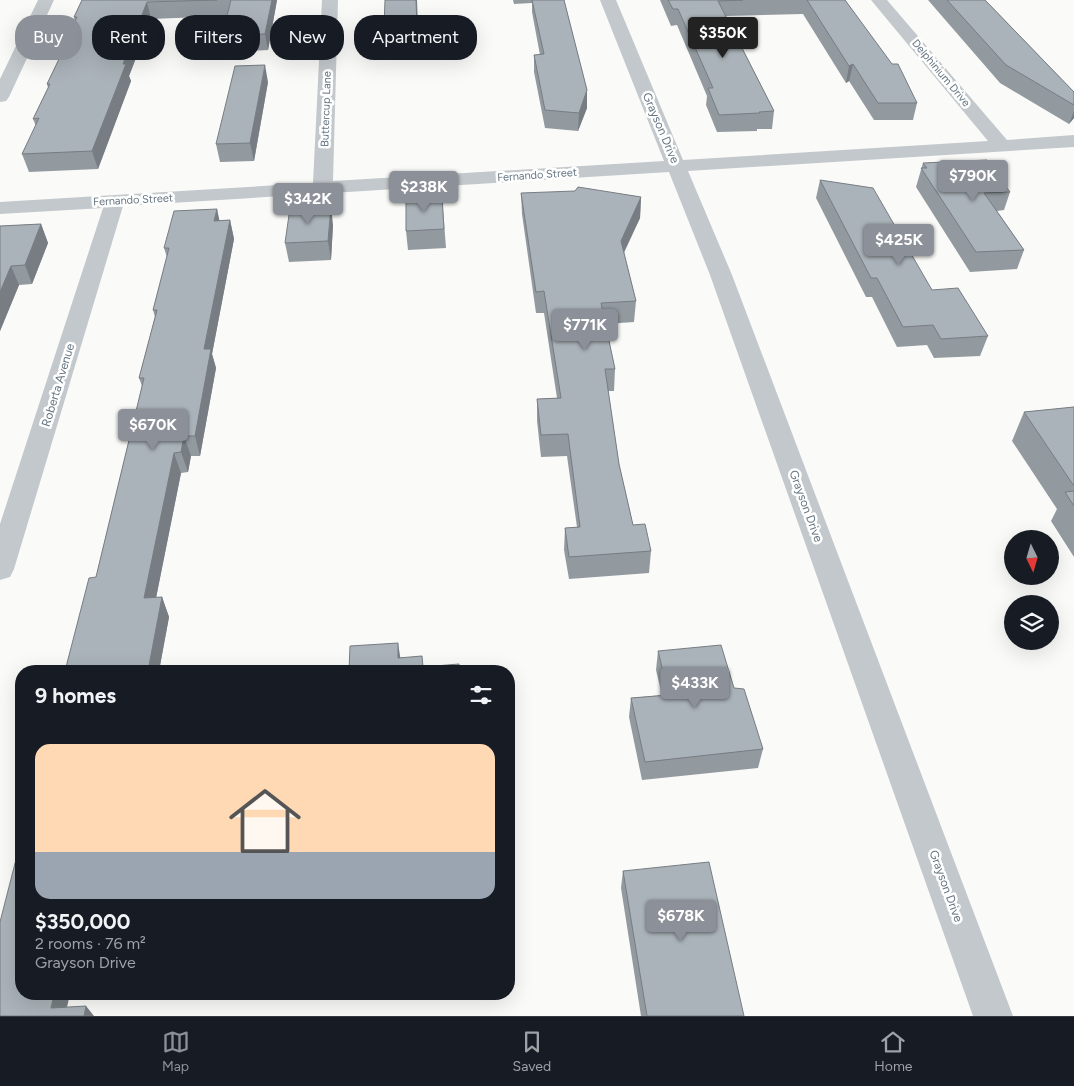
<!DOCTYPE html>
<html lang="en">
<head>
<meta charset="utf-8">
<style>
	body { margin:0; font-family:Figtree,sans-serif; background:#242831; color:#f1f3f6; height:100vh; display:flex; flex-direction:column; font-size:19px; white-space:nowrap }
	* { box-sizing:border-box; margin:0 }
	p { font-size:16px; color:#9ea1a6 }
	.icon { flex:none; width:28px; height:28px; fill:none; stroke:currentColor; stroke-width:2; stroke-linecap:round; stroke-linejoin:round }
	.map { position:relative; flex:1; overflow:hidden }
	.sheet { position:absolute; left:15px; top:665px; width:500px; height:335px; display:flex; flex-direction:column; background:#171b24; border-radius:20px; box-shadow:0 5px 20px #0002 }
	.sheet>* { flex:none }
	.hud { position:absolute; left:15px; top:15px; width:500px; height:45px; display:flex; gap:10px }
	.needle { width:32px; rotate:175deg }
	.buttons { position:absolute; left:1004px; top:530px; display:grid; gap:10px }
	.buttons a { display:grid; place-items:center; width:55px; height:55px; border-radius:50%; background:#171b24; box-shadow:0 5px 20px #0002; font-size:25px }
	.price { position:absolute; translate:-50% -42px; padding:0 11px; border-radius:5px; background:#8c9099; color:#fff; font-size:16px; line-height:32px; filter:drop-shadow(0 1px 2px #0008) }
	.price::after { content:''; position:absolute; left:50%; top:30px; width:15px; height:11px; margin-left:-8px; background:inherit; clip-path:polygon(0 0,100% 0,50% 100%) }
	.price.on { background:#222; color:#fff }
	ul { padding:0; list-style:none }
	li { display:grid; align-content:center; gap:10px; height:265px; padding:0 20px }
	li span { display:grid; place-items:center; height:155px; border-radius:15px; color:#555 }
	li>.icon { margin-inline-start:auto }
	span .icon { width:90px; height:90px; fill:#fffc; stroke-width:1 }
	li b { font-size:21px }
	h2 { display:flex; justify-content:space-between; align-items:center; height:60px; padding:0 20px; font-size:21px }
	.tag { padding:0 18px; border-radius:20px; background:#171b24; box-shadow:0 5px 20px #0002; font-size:18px; line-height:45px }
	.tag.on { background:#8c9099; color:#fff }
	.tabs { display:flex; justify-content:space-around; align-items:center; height:70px; border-top:1px solid #363941; background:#171b24; font-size:14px; color:#9ea1a6 }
	.tabs a { display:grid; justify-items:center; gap:2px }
	.tabs .on { color:#8c9099 }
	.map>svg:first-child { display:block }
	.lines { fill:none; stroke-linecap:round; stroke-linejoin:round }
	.minor { fill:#c3c8cc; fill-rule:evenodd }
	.wall { fill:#929a9f }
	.shaded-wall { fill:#777d82 }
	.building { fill:#aab3b9; stroke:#777d82 }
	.labels { text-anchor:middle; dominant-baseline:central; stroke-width:5; stroke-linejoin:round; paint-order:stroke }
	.far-street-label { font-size:11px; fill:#657683; stroke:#fff }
	.street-label { font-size:12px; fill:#657683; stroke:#fff }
</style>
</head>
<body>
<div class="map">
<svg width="1074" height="1016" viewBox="0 0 1074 1016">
	<rect width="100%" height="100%" fill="#fafaf8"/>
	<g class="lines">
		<path class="minor" d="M 38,0 L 54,0 L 9,97 L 6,101 L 0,102 L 0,79 Z
			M 322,0 L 338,0 L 333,181 L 664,161 L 600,0 L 616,0 L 683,160 L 988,141 L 871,0 L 887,0 L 1007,140 L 1074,135 L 1074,147 L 688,171 L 732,275 L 1013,1016 L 973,1016 L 710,275 L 669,172 L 123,206 L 14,569 L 10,577 L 0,580 L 0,524 L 103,208 L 0,214 L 0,202 L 313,183 Z"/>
	</g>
	<path class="wall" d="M 82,0 L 277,0 L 268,50 L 225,52 L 222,35 L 227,16 L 151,19 L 129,76 L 131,81 L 98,169 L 29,172 L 22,154 L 36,126 L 33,119 L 48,88 L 47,84 L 69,39 L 68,35 L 75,21 L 74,17 Z
		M 417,0 L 418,42 L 386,44 L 384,27 Z
		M 513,0 L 564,0 L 587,90 L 587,108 L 578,131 L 545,128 L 534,72 L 534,55 L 540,55 L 532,12 L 532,3 L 514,4 Z
		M 660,0 L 845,0 L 917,103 L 913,120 L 874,120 L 849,81 L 846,83 L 803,14 L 726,16 L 774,111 L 772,129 L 757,129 L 757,131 L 717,132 L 706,105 L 707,96 L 677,25 L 671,26 Z
		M 928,0 L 985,0 L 1074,92 L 1074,118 L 1069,124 L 1000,83 Z
		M 268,82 L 254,161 L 220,162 L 216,144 Z
		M 923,163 L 1010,192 L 1004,210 L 997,211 L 1024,250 L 1017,269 L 970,272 L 916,187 Z
		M 820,180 L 932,290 L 988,336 L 980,356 L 934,358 L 927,345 L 897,347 L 872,297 L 866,297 L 816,198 Z
		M 521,193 L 641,197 L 640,218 L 624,253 L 636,301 L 634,322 L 605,324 L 615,369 L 614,391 L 608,391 L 619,464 L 633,525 L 651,551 L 649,573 L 569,579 L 564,550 L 565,528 L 577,527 L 567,456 L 541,457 L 537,421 L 537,399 L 557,398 L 544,313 L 536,313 L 522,214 Z
		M 442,196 L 446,248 L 408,250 L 406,231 Z
		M 217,209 L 219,221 L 230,220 L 234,239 L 212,354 L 216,368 L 200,456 L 191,456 L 188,472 L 181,473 L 156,598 L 162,597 L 169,617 L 159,671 L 65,671 L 96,577 L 142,386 L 139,378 L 155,317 L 153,310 L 167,257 L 164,248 Z
		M 41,224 L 48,243 L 32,284 L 19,285 L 0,331 L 0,226 Z
		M 333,225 L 331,260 L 289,262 L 285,243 Z
		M 1074,407 L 1074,557 L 1051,521 L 1057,509 L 1012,441 L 1024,412 Z
		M 658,651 L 734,688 L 763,749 L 758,768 L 642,780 L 629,717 L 631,698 L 662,695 L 656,670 Z
		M 623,871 L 744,1016 L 641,1016 L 621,888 Z"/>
	<path class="shaded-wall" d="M 272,0 L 277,0 L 268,50 L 265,34 Z
		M 416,0 L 417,0 L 418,42 L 417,26 Z
		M 147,2 L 151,19 L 129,76 L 131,81 L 98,169 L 92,151 L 123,64 Z
		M 853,64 L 849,81 L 846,83 L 849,66 Z
		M 265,65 L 268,82 L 254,161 L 250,143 Z
		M 587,90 L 587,108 L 578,131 L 579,113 Z
		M 1074,111 L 1074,118 L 1069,124 Z
		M 641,197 L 640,218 L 619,262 L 621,241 Z
		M 331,206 L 333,225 L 331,260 L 328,241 Z
		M 217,209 L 221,228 L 214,221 Z
		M 230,220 L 234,239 L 212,354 L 216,368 L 200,456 L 195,436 L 204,349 Z
		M 41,224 L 48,243 L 32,284 L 25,265 Z
		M 11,266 L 19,285 L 0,331 L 0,292 Z
		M 184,436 L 191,456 L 188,472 L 181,452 Z
		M 174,453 L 181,473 L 152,618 L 144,598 Z
		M 162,597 L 169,617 L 159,671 L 148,671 Z
		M 398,643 L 401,662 L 398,658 Z
		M 54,994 L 70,994 L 65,1016 L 51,1008 Z
		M 86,1006 L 94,1016 L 84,1016 Z"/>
	<path class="building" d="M 82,0 L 217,0 L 147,2 L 123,64 L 126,64 L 92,151 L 22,154 L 39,118 L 33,119 L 50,84 L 47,84 L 71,34 L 68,35 L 77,17 L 74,17 Z
		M 231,0 L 272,0 L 265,34 L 222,35 Z
		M 385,0 L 416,0 L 417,26 L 384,27 Z
		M 532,0 L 564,0 L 587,90 L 579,113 L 545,110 L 534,55 L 544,54 Z
		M 668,0 L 743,0 L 718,1 L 774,111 L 759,112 L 760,113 L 719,115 L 708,88 L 713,88 L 678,9 L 673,9 Z
		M 807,0 L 845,0 L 892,64 L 898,64 L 917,103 L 878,103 L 853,64 L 849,66 Z
		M 947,0 L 985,0 L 1074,92 L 1074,105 L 1006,65 Z
		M 265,65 L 250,143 L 216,144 L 235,66 Z
		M 987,160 L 1010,192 L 984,193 L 1024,250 L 976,252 L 921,168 L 927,168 L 923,163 Z
		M 820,180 L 873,188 L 932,290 L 958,288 L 988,336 L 941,339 L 933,325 L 903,327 L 877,278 L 871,278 Z
		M 578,187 L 641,197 L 621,241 L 636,301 L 601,303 L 615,369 L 605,369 L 619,464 L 633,525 L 645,524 L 651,551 L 569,557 L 565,528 L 580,527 L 568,434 L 541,435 L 537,399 L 561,398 L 544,291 L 536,292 L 521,193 L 575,191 Z
		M 442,196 L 444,229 L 406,231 L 406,197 Z
		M 331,206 L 328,241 L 285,243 L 290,208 Z
		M 217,209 L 214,221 L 230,220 L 204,349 L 211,349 L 195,436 L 184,436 L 181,452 L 174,453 L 144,598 L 162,597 L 148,671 L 65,671 L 89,578 L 96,577 L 144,378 L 139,378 L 157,310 L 153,310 L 169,248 L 164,248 L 174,211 Z
		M 41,224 L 25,265 L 11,266 L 0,292 L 0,226 Z
		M 1074,407 L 1074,486 L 1024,412 Z
		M 1074,491 L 1074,506 L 1065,492 Z
		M 398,643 L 398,658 L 422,656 L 423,667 L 459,664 L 460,671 L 349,671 L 350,646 Z
		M 721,645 L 734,688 L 744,689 L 763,749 L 645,762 L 631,698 L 669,695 L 658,651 Z
		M 21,840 L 21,994 L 54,994 L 51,1008 L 86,1006 L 84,1016 L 0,1016 L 0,922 Z
		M 709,862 L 744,1016 L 647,1016 L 623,871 Z"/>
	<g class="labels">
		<g class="far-street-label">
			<text transform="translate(941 73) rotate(50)">Delphinium Drive</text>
			<text transform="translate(326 109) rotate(-88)">Buttercup Lane</text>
			<text transform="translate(537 175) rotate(-4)">Fernando Street</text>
			<text transform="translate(133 200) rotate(-3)">Fernando Street</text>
		</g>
		<g class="street-label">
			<text transform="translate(661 128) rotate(67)">Grayson Drive</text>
			<text transform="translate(58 385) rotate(-73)">Roberta Avenue</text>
			<text transform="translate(806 506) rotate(70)">Grayson Drive</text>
			<text transform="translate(946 886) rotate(70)">Grayson Drive</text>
		</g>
	</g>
</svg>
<div class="buttons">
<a><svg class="needle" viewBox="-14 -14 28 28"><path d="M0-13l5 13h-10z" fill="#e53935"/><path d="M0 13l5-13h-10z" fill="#9ea1a6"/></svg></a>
<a><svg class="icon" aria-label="layers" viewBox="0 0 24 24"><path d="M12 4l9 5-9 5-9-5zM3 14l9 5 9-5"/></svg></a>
</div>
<b class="price on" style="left:723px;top:59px">$350K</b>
<b class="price" style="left:973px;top:202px">$790K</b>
<b class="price" style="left:424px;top:213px">$238K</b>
<b class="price" style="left:308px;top:225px">$342K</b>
<b class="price" style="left:899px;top:266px">$425K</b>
<b class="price" style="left:585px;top:351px">$771K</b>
<b class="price" style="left:153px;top:451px">$670K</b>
<b class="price" style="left:695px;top:709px">$433K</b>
<b class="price" style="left:681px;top:942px">$678K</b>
<div class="hud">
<a class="tag on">Buy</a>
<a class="tag">Rent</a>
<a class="tag">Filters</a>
<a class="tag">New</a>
<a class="tag">Apartment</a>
</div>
<section class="sheet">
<h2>9 homes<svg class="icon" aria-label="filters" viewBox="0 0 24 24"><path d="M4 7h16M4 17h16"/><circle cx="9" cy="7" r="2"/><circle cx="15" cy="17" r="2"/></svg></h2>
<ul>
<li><span style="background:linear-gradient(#ffd9b3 70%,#9aa5b1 0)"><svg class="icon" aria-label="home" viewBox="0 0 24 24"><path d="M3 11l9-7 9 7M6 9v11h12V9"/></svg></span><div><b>$350,000</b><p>2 rooms · 76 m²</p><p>Grayson Drive</p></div></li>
</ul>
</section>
</div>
<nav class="tabs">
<a class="on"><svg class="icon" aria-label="map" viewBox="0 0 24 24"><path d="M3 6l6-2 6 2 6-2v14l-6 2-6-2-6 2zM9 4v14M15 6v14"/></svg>Map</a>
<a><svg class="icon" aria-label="saved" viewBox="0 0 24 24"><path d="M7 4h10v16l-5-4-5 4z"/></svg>Saved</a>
<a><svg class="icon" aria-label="home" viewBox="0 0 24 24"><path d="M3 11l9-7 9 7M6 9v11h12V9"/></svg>Home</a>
</nav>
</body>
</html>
